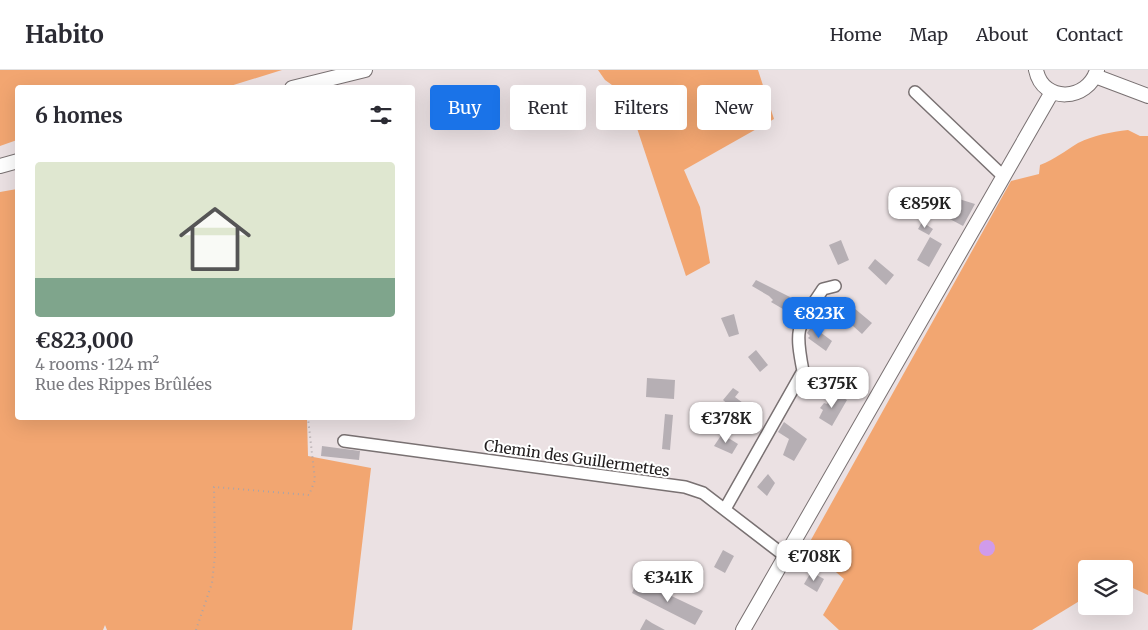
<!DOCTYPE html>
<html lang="en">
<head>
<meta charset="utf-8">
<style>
	body { margin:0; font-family:Merriweather,serif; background:#f2f2f3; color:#2b2b33; height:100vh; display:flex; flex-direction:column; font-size:19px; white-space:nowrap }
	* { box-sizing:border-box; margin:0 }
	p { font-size:16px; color:#7c7c81 }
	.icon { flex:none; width:28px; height:28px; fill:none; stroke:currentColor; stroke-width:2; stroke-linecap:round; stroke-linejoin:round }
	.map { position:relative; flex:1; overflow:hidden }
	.side { position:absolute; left:15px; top:15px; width:400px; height:335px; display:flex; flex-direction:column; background:#fff; border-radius:5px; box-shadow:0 5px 20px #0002 }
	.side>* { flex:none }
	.top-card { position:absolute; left:430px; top:15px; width:475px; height:45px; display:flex; gap:10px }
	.buttons { position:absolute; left:1078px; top:490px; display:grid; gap:10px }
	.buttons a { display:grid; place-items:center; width:55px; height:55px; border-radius:5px; background:#fff; box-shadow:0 5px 20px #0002; font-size:25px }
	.price { position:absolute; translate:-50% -42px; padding:0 11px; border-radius:10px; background:#fff; color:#222; font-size:16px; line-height:32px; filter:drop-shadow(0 1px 2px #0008) }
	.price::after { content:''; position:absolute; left:50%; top:30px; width:15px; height:11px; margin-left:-8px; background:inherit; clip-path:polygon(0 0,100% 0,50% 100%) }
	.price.current { background:#1a73e8; color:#fff }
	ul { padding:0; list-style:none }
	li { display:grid; align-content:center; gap:10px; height:265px; padding:0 20px }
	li+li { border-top:1px solid #e1e1e2 }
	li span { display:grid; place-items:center; height:155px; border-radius:5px; color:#555 }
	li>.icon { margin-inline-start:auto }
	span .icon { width:90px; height:90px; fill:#fffc; stroke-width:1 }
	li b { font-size:21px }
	h2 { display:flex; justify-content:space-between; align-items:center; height:60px; padding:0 20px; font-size:21px }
	.pill { padding:0 18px; border-radius:5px; background:#fff; box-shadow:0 5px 20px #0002; font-size:18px; line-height:45px }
	.pill.current { background:#1a73e8; color:#fff }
	header { display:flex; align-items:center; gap:30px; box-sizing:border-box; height:70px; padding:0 25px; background:#fff; border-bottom:1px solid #e1e1e2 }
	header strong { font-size:24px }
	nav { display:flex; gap:28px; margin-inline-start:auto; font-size:18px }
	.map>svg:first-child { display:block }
	.green { fill:#f2a671 }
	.water { fill:#d09bea }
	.building { fill:#b6afb4 }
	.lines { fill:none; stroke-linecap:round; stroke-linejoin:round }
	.minor-casing { stroke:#797172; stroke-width:14 }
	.major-casing { stroke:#797172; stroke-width:16 }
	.path { stroke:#aca4a6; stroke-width:2; stroke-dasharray:1 4; stroke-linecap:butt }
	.minor { stroke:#fff; stroke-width:11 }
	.major { stroke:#fff; stroke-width:14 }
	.labels { text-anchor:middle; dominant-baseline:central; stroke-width:4; stroke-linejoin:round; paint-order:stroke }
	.street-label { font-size:15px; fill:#201c1d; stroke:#fff }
</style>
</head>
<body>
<header>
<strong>Habito</strong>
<nav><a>Home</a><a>Map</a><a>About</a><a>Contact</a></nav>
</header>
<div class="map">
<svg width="1148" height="560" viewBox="0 0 1148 560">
	<rect width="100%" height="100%" fill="#ebe1e3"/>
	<path class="green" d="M 0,0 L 282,0 L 227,17 L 18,18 L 17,70 L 0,76 Z
		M 598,0 L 758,0 L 774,49 L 684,100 L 700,137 L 710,193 L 686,206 L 626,25 L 605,10 Z
		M 1128,60 L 1140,66 L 1148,66 L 1148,525 L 1124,514 L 1124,499 L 1086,499 L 1086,527 L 1032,560 L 839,560 L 823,545 L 844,509 L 807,477 L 1011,111 L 1039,104 L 1040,95 C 1055,89 1065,81 1078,73 C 1094,65 1111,62 1128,60 Z
		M 17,119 L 18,348 L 307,348 L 308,386 L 371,398 L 352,560 L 107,560 L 105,555 L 103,560 L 0,560 L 0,122 Z"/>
	<path class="water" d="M979 478a8 8 0 1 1 16 0a8 8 0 1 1-16 0Z"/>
	<path class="building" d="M 959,129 L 975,134 L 963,156 L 948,148 Z
		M 922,152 L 933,159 L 929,165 L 918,159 Z
		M 930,167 L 942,174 L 929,197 L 917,190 Z
		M 841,170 L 849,190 L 838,195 L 829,175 Z
		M 875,189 L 894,205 L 886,215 L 868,198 Z
		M 756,210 L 790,227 L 783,239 L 771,232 L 773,230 L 769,226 L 752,216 Z
		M 854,238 L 872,253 L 862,264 L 844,248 Z
		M 734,244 L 739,264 L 729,267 L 721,248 Z
		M 812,256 L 832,271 L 826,281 L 808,268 L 810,266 L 807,263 Z
		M 756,280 L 768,295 L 760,302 L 748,287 Z
		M 647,308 L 675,310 L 674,329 L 646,327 Z
		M 733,318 L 739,322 L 735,327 L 743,333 L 736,341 L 723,330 Z
		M 834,322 L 847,330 L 832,356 L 819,348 L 823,340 L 820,338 L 824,333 L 827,334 Z
		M 665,344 L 673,345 L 670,380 L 662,379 Z
		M 784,352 L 807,369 L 794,391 L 783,385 L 789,369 L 778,362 Z
		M 722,364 L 738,374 L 732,384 L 714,376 Z
		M 322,376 L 360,381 L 359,390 L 321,386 Z
		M 768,404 L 775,413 L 767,426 L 757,417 Z
		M 723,480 L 734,486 L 725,503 L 714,497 Z
		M 811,502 L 824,509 L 817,522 L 804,514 Z
		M 638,510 L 703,541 L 695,555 L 632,523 Z
		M 646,549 L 652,553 L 665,560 L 640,560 Z"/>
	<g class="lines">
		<g class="minor-casing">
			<path id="minor" d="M 915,22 L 1003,106
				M 344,371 L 685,417 L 703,423 L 785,486
				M 725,439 L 803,301 C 794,255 798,257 823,219 L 835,216"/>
		</g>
		<g class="major-casing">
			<path id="major" d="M 1036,0 C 1043,34 1088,31 1097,0
				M 1095,6 L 1148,26
				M 292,18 L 365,0
				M 0,96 L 18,91
				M 743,560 L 1052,22"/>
		</g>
		<path class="path" d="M 196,560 L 212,513 L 215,485 L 214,417 L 309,425 L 315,410 L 308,348"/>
		<use href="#minor" class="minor"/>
		<use href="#major" class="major"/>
	</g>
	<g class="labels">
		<g class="street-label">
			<text transform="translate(577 388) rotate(8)">Chemin des Guillermettes</text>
		</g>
	</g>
</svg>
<div class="buttons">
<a><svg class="icon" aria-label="layers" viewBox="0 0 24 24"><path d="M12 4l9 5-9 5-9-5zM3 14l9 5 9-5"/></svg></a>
</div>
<b class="price" style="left:925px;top:159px">€859K</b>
<b class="price current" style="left:819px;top:269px">€823K</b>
<b class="price" style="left:832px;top:339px">€375K</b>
<b class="price" style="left:726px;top:374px">€378K</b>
<b class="price" style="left:814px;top:512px">€708K</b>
<b class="price" style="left:668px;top:533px">€341K</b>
<div class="top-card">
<a class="pill current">Buy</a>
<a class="pill">Rent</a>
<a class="pill">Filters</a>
<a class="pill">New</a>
</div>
<section class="side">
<h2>6 homes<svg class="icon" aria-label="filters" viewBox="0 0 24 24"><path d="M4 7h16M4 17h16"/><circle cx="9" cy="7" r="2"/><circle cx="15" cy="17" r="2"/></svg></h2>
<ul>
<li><span style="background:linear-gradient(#dfe7d0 75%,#7fa58c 0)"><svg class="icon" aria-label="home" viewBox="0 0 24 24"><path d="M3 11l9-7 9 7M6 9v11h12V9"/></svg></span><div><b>€823,000</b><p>4 rooms · 124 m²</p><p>Rue des Rippes Brûlées</p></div></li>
</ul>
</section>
</div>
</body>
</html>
